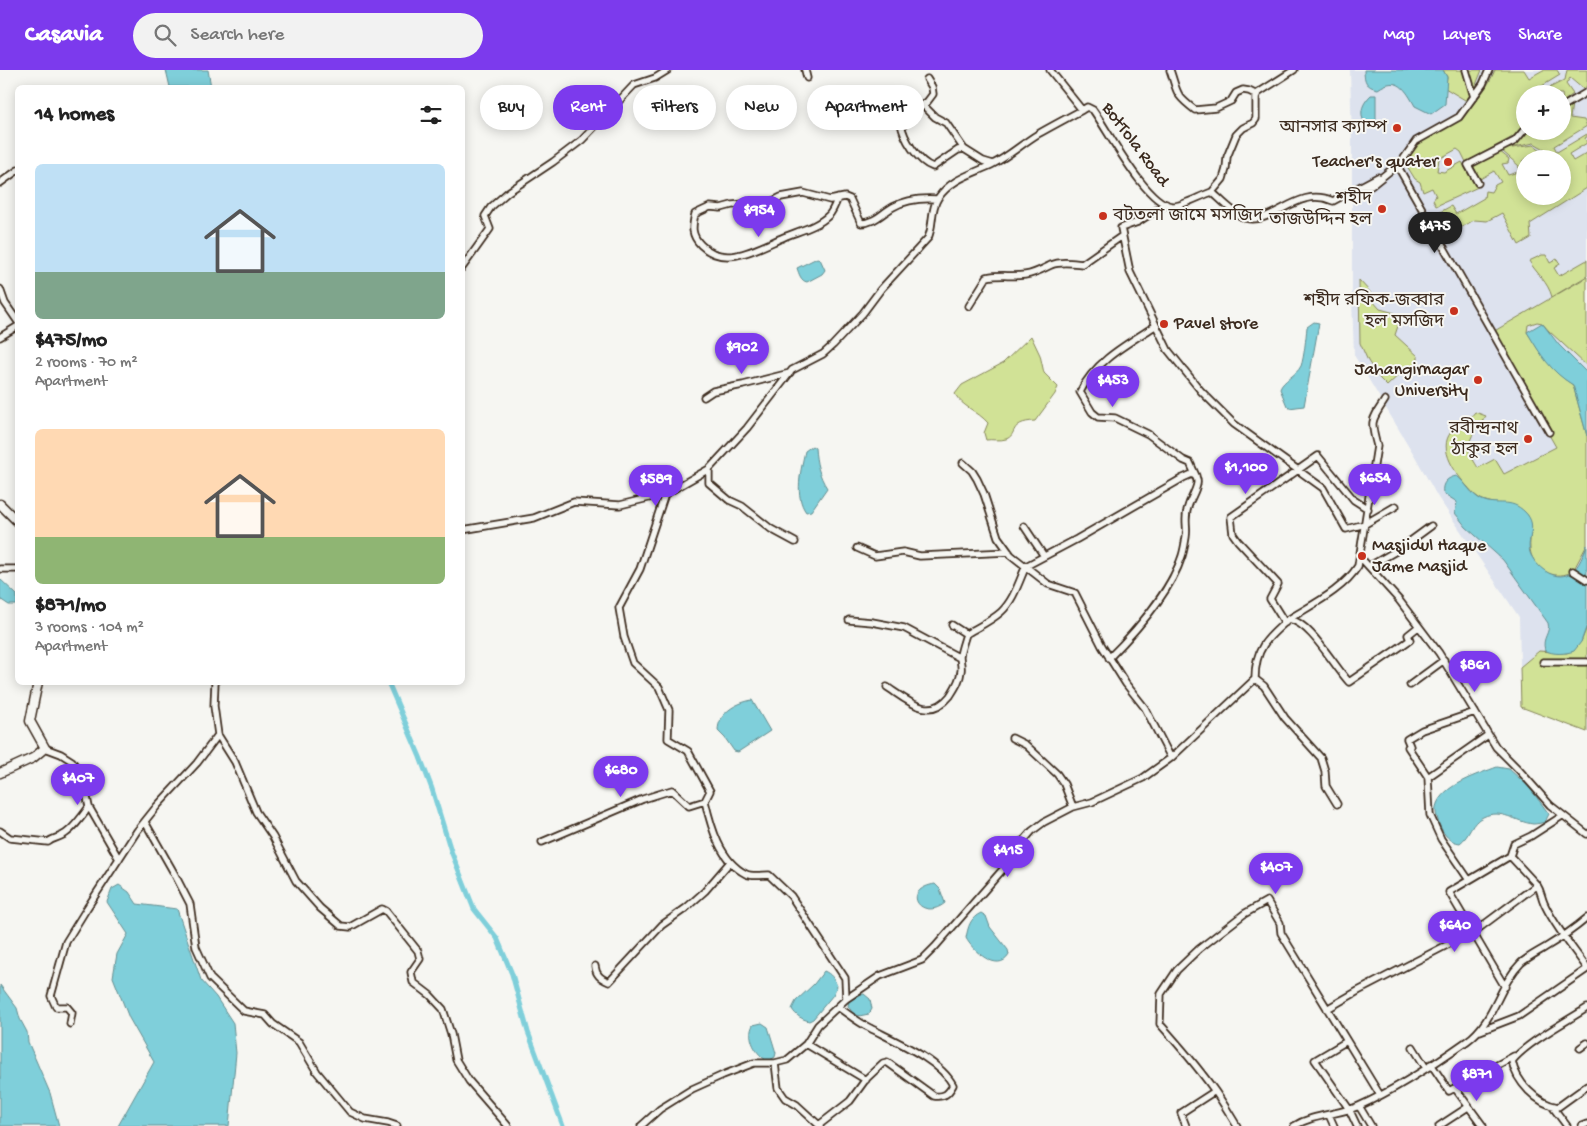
<!DOCTYPE html>
<html lang="en">
<head>
<meta charset="utf-8">
<style>
	body { margin:0; font-family:"Gochi Hand","Noto Sans Bengali",sans-serif; background:#f2f2f2; color:#222; height:100vh; display:flex; flex-direction:column; font-size:19px; white-space:nowrap }
	* { box-sizing:border-box; margin:0 }
	p { font-size:16px; color:#767676 }
	.icon { flex:none; width:28px; height:28px; fill:none; stroke:currentColor; stroke-width:2; stroke-linecap:round; stroke-linejoin:round }
	.map { position:relative; flex:1; overflow:hidden }
	.side { position:absolute; left:15px; top:15px; width:450px; height:600px; display:flex; flex-direction:column; background:#fff; border-radius:8px; box-shadow:0 2px 12px #0003 }
	.side>* { flex:none }
	.guide { position:absolute; left:480px; top:15px; width:475px; height:45px; display:flex; gap:10px }
	.buttons { position:absolute; left:1516px; top:15px; display:grid; gap:10px }
	.buttons a { display:grid; place-items:center; width:55px; height:55px; border-radius:50%; background:#fff; box-shadow:0 2px 12px #0003; font-size:25px }
	.price { position:absolute; translate:-50% -42px; padding:0 11px; border-radius:18px; background:#7c3aed; color:#fff; font-size:16px; line-height:32px; filter:drop-shadow(0 1px 2px #0008) }
	.price::after { content:''; position:absolute; left:50%; top:30px; width:15px; height:11px; margin-left:-8px; background:inherit; clip-path:polygon(0 0,100% 0,50% 100%) }
	.price.active { background:#222; color:#fff }
	ul { padding:0; list-style:none }
	li { display:grid; align-content:center; gap:10px; height:265px; padding:0 20px }
	li span { display:grid; place-items:center; height:155px; border-radius:8px; color:#555 }
	li>.icon { margin-inline-start:auto }
	span .icon { width:90px; height:90px; fill:#fffc; stroke-width:1 }
	li b { font-size:21px }
	h2 { display:flex; justify-content:space-between; align-items:center; height:60px; padding:0 20px; font-size:21px }
	.tag { padding:0 18px; border-radius:22px; background:#fff; box-shadow:0 2px 12px #0003; font-size:18px; line-height:45px }
	.tag.active { background:#7c3aed; color:#fff }
	header { display:flex; align-items:center; gap:30px; box-sizing:border-box; height:70px; padding:0 25px; background:#7c3aed; color:#fff }
	header strong { font-size:24px }
	nav { display:flex; gap:28px; margin-inline-start:auto; font-size:18px }
	.search { width:350px; height:45px; background:#f2f2f2; display:flex; align-items:center; gap:12px; box-sizing:border-box; padding:0 18px; border-radius:28px; color:#767676; font-size:19px }
	.map>svg:first-child { display:block }
	.built { fill:#dde2ee; fill-rule:evenodd }
	.green { fill:#d1e296; stroke:#86865a; fill-rule:evenodd }
	.water { fill:#7fcfda; stroke:#648d8f }
	.lines { fill:none; stroke-linecap:round; stroke-linejoin:round }
	.canal { stroke:#7fcfda; stroke-width:5 }
	.street-casing { stroke:#3b2a1e; stroke-width:9 }
	.secondary-casing { stroke:#3b2a1e; stroke-width:11 }
	.street { stroke:#f6f6f2; stroke-width:5.5 }
	.secondary { stroke:#f6f6f2; stroke-width:8 }
	.poi-dot { fill:#c8321e; stroke:#f6f6f2; stroke-width:2 }
	.labels { text-anchor:middle; dominant-baseline:central; stroke-width:4; stroke-linejoin:round; paint-order:stroke }
	.poi-label { font-size:18px; fill:#3b2a1e; stroke:#f6f6f2; text-anchor:end }
	.street-label { font-size:18px; fill:#3b2a1e; stroke:#f6f6f2 }
</style>
</head>
<body>
<header>
<strong>Casavia</strong>
<div class="search"><svg class="icon" aria-label="search" viewBox="0 0 24 24"><circle cx="10" cy="10" r="6"/><path d="M15 15l6 6"/></svg>Search here</div>
<nav><a>Map</a><a>Layers</a><a>Share</a></nav>
</header>
<div class="map">
<svg width="1587" height="1056" viewBox="0 0 1587 1056">
	<rect width="100%" height="100%" fill="#f6f6f2"/>
	<filter id="ink" filterUnits="userSpaceOnUse"><feTurbulence type="fractalNoise" baseFrequency=".02" numOctaves="2"/><feDisplacementMap in="SourceGraphic" scale="10" xChannelSelector="R" yChannelSelector="G"/><feConvolveMatrix kernelMatrix="1 2 1 2 8 2 1 2 1" color-interpolation-filters="sRGB"/></filter>
	<g filter="url(#ink)">
		<path class="built" d="M 1350,0 L 1587,0 L 1587,662 L 1521,637 L 1519,547 L 1437,426 L 1416,388 L 1354,285 L 1352,230 L 1352,70 ZM 1525,24 L 1562,24 L 1562,61 L 1525,61 ZM 1525,89 L 1562,89 L 1562,126 L 1525,126 Z"/>
		<path class="green" d="M 1443,0 L 1482,0 L 1471,27 L 1465,30 L 1445,18 L 1447,7 Z
			M 1495,0 L 1524,0 L 1529,8 L 1543,0 L 1557,0 L 1560,5 L 1529,24 L 1525,24 L 1525,58 L 1509,69 L 1466,92 L 1461,82 L 1457,79 L 1439,89 L 1437,101 L 1444,102 L 1462,92 L 1473,112 L 1478,117 L 1436,136 L 1433,130 L 1436,126 L 1432,118 L 1423,122 L 1420,112 L 1415,109 L 1405,93 L 1411,75 L 1418,75 C 1451,52 1479,38 1495,0 Z
			M 1567,0 L 1587,0 L 1587,16 L 1583,19 L 1570,8 L 1566,14 L 1573,24 L 1563,32 L 1562,24 L 1537,24 L 1565,10 Z
			M 1572,33 L 1570,48 L 1584,50 L 1587,56 L 1554,76 L 1557,82 L 1587,64 L 1587,67 L 1585,68 L 1587,73 L 1569,84 L 1573,91 L 1587,83 L 1587,118 L 1530,154 L 1531,168 L 1519,175 L 1502,143 L 1487,151 L 1474,150 L 1452,163 L 1440,142 L 1451,136 L 1456,144 L 1484,128 L 1485,121 L 1491,122 L 1495,115 L 1501,112 L 1494,101 L 1480,109 L 1473,96 L 1499,81 L 1509,89 L 1508,93 L 1502,94 L 1508,105 L 1518,102 L 1519,96 L 1501,80 L 1525,61 L 1562,61 L 1563,39 ZM 1534,73 L 1548,81 L 1548,89 L 1562,89 L 1562,126 L 1525,126 L 1525,96 L 1522,91 L 1541,80 L 1534,75 L 1505,79 Z
			M 1542,185 L 1546,185 L 1550,193 L 1557,189 L 1560,194 L 1554,198 L 1559,206 L 1587,190 L 1587,206 L 1552,227 C 1548,212 1537,204 1529,191 Z
			M 1587,207 L 1587,296 L 1549,261 L 1542,253 L 1537,252 L 1528,255 L 1527,262 C 1541,284 1551,301 1573,315 L 1587,366 L 1587,475 L 1573,501 C 1557,511 1537,502 1531,484 C 1527,471 1535,459 1528,446 C 1521,433 1492,436 1479,428 C 1474,425 1470,419 1466,415 C 1453,400 1436,375 1454,359 L 1459,361 L 1475,342 L 1486,346 C 1480,354 1468,367 1469,379 C 1469,385 1475,392 1478,398 L 1495,389 L 1504,404 L 1556,377 L 1491,263 Z
			M 1359,210 L 1370,222 L 1372,230 L 1380,239 L 1395,243 L 1400,250 L 1395,265 L 1418,286 L 1418,293 L 1402,302 L 1387,316 L 1380,309 L 1368,291 L 1360,273 Z
			M 1031,266 L 1040,285 L 1044,303 L 1058,317 L 1055,324 L 1035,351 C 1008,352 1018,365 1006,369 C 1001,371 991,369 986,370 L 984,363 L 988,353 C 978,341 962,337 955,324 L 962,315 L 1003,293 Z
			M 1587,557 L 1587,662 L 1521,637 L 1520,597 L 1539,581 L 1567,583 L 1581,572 Z"/>
		<path class="water" d="M 166,0 L 208,0 L 211,17 L 170,17 Z
			M 1364,0 L 1443,0 L 1447,7 L 1445,34 L 1431,44 L 1415,36 C 1406,20 1398,5 1378,19 C 1366,17 1364,11 1364,0 Z
			M 1371,25 L 1376,25 L 1376,51 L 1371,53 L 1368,51 L 1364,52 C 1359,41 1363,33 1371,25 Z
			M 817,188 L 820,189 L 825,200 L 822,204 L 807,212 C 801,211 799,204 797,198 Z
			M 1314,252 L 1319,253 L 1304,336 L 1289,338 L 1287,336 L 1280,319 C 1283,310 1296,306 1301,296 C 1304,288 1306,267 1307,257 Z
			M 1542,253 L 1559,275 L 1587,303 L 1587,366 L 1573,315 C 1550,301 1541,285 1527,262 Z
			M 812,376 L 815,378 C 816,392 819,406 827,418 L 811,441 L 806,442 C 794,426 801,399 805,381 Z
			M 1457,406 C 1466,413 1471,425 1482,430 C 1498,437 1510,427 1525,442 C 1540,457 1524,470 1531,485 C 1538,499 1557,513 1572,502 C 1579,496 1584,484 1587,475 L 1587,555 L 1581,572 L 1574,581 C 1566,584 1552,585 1545,580 C 1541,568 1551,563 1548,553 L 1503,490 L 1466,457 L 1455,443 L 1457,432 L 1443,423 C 1441,413 1448,407 1457,406 Z
			M 0,509 L 17,525 L 17,535 L 9,535 L 0,529 Z
			M 752,630 L 770,661 L 738,682 L 734,681 L 725,668 L 718,661 C 718,643 736,633 752,630 Z
			M 1497,697 L 1509,699 L 1529,717 L 1549,744 L 1545,752 C 1541,753 1537,754 1533,754 C 1516,752 1501,738 1483,747 C 1471,752 1470,766 1460,773 C 1450,772 1444,765 1440,756 C 1438,750 1435,743 1436,737 C 1441,715 1479,704 1497,697 Z
			M 935,814 L 940,819 L 945,833 C 922,852 899,820 935,814 Z
			M 119,815 L 129,822 L 137,834 L 177,839 L 201,910 L 216,927 L 233,953 L 236,983 L 229,1056 L 118,1056 L 154,992 L 129,948 L 113,907 L 117,884 L 128,864 L 107,832 L 112,819 Z
			M 981,843 L 986,846 L 990,857 L 1008,880 L 1009,885 C 998,904 972,880 966,868 C 968,857 970,848 981,843 Z
			M 824,901 C 831,904 834,908 837,916 L 833,925 L 813,949 L 809,951 C 802,949 796,946 792,939 L 796,931 L 814,914 Z
			M 0,915 L 17,938 L 20,949 L 27,962 L 28,972 L 50,1023 L 59,1056 L 0,1056 Z
			M 864,924 L 870,929 L 872,939 L 869,944 L 859,946 L 852,942 L 848,936 L 849,931 L 857,925 Z
			M 762,953 L 768,957 L 776,983 L 775,987 L 768,991 C 756,985 746,967 753,955 Z"/>
		<g class="lines">
			<path class="canal" d="M 388,612 L 420,687 L 432,719 L 451,781 L 474,839 L 497,868 L 512,904 L 528,962 L 563,1056"/>
			<g class="street-casing">
				<path id="street" d="M 805,0 L 807,8
					M 1050,0 L 1082,40 L 1087,37 L 1093,40 C 1109,62 1146,134 1172,136 C 1181,137 1202,125 1212,122
					M 1170,0 C 1178,23 1174,24 1195,40 L 1216,38 L 1231,31 L 1236,23 L 1243,20 L 1249,21 L 1257,25
					M 1466,0 L 1474,27
					M 927,9 L 932,17 L 933,24 L 924,36 L 935,47 L 946,53 L 964,79
					M 925,33 L 901,53 C 903,68 918,92 933,97 L 958,80 L 964,79 L 983,91 L 993,94
					M 1562,37 L 1587,22
					M 1396,96 L 1402,91 L 1416,71 L 1459,47 L 1483,14 L 1489,0
					M 0,113 L 18,100
					M 1478,113 L 1468,95 L 1515,71 L 1525,59
					M 1362,116 L 1371,116 L 1397,95 L 1549,362
					M 1212,122 C 1220,129 1235,145 1245,148 C 1274,156 1297,115 1333,131 L 1378,107
					M 1212,122 L 1223,109 L 1226,99 L 1227,87 L 1236,65 L 1243,58 L 1253,53 L 1256,49 L 1256,27 L 1258,23 L 1294,0
					M 838,128 C 835,134 833,141 829,145 C 817,157 798,161 784,167 C 758,178 725,199 701,175 C 691,165 692,157 695,144 L 710,137 L 721,138 L 732,135 L 771,132 L 781,127 L 803,123 L 830,130 L 845,127 L 850,129 L 861,153 C 875,153 882,143 893,137 C 907,129 922,128 937,129
					M 1166,134 L 1138,152 L 1121,158 L 1130,202 L 1168,280 L 1201,321 L 1234,354 L 1323,418 L 1346,459 L 1365,454 L 1396,436
					M 462,198 L 490,159 L 485,146 L 491,137 L 508,122 L 553,92 L 582,70 L 634,15 L 655,8 L 668,0
					M 0,219 L 5,233 L 18,252
					M 969,236 L 987,207 C 1001,204 1011,207 1025,205 C 1034,204 1043,199 1051,195 C 1061,191 1072,193 1082,194 L 1122,166
					M 1155,256 C 1127,274 1095,291 1080,322 L 1092,342 L 1098,347 L 1115,348 L 1148,364 L 1183,390 L 1190,393 L 1196,406
					M 0,267 L 18,256
					M 704,327 L 713,321 L 743,315 L 790,303
					M 963,393 L 972,401 L 977,409 L 984,424 L 998,467 L 1011,485 L 1048,514 L 1075,523 L 1102,576 L 1126,614 L 1145,638 L 1171,688
					M 709,399 L 709,413 L 729,430 L 742,436 L 771,459 L 795,472
					M 665,424 L 640,499 L 619,538 L 624,567 L 633,593 L 659,617 L 669,640 L 668,669 L 688,681 L 710,721 L 705,731 C 711,757 720,791 746,804 C 752,807 763,805 769,805 L 791,826 L 845,908 L 846,929
					M 1024,456 L 1044,486
					M 462,460 L 534,448 L 574,432 L 620,435 L 665,424 L 709,399 L 747,358 L 792,300 L 823,284 L 833,275 L 863,243 L 881,219 L 928,168 C 934,155 930,140 938,128 C 952,108 973,104 993,94 C 1009,86 1023,73 1038,64 C 1052,56 1067,48 1082,40
					M 857,478 L 875,486 L 903,482 L 920,486 L 1009,482
					M 1360,487 L 1399,530 L 1439,583 L 1496,677 L 1519,700 L 1550,735 L 1587,764
					M 1370,496 L 1401,478 L 1431,456
					M 0,499 L 18,499
					M 1573,501 L 1587,510
					M 1289,549 C 1313,534 1343,520 1358,496 L 1377,376 C 1370,351 1371,351 1385,330
					M 849,550 L 872,552 L 904,558 L 960,588
					M 1285,553 L 1270,529 L 1278,514 L 1238,471 L 1233,464 L 1231,447 L 1318,386 L 1354,430 L 1368,439
					M 952,555 L 966,564 C 978,557 991,551 1001,542 C 1014,530 1019,511 1026,496 L 1077,469 L 1183,408 L 1192,404 C 1204,409 1192,425 1189,434 C 1183,448 1188,455 1186,467 C 1185,473 1184,480 1182,486 C 1171,521 1135,562 1109,588
					M 1543,592 L 1587,592
					M 1255,609 C 1255,578 1267,568 1289,549 C 1311,553 1333,595 1349,612 L 1410,570 L 1408,565 L 1418,557
					M 1410,615 L 1444,590
					M 887,617 C 907,630 929,652 950,626 C 955,618 960,611 961,601 C 962,597 960,591 960,586 C 961,579 964,571 966,564
					M 218,665 L 235,692 L 256,742 L 273,767 L 296,811 L 320,838 L 341,856 L 350,857 L 382,839 L 386,841 L 418,881 L 420,889 L 411,902 L 413,912 L 430,925 L 443,939 L 451,964 L 456,990 L 469,1011 L 508,1056
					M 1012,668 L 1026,675 L 1057,704 L 1064,714 L 1073,737
					M 45,678 L 61,684 L 72,691 L 83,708 L 89,737 L 119,789
					M 1428,707 L 1408,677 L 1410,676 L 1407,669 L 1422,660 L 1475,642
					M 145,752 L 174,803 L 190,834 L 196,877 L 210,908 L 244,941 L 265,945 L 273,954 L 299,972 L 317,1002 L 350,1042 L 365,1049 L 388,1053 L 397,1056
					M 0,761 L 10,768 L 48,772 C 53,768 58,768 63,765 C 73,760 82,746 89,737
					M 542,772 L 643,729 L 672,720 L 689,736 L 705,731
					M 1469,810 L 1441,769 L 1430,745 L 1428,707 L 1488,665
					M 1537,815 L 1510,786 L 1514,774 L 1531,766 L 1562,746
					M 595,896 C 596,905 600,908 609,912 L 662,855 L 686,838 L 705,821 L 730,792
					M 1505,917 L 1449,822 L 1510,786
					M 1587,938 C 1567,951 1526,973 1512,991 C 1516,1012 1537,1034 1558,1037 L 1587,1016
					M 1327,939 L 1358,921 L 1478,859 L 1537,815 C 1541,821 1541,826 1544,833 C 1553,854 1573,878 1587,898
					M 70,954 L 72,943 L 67,937 L 56,937 L 51,926 L 66,872 L 87,838 L 137,761 L 157,736 L 197,693 L 218,665 L 214,636 L 215,612
					M 1480,961 L 1519,946 L 1587,899
					M 1347,971 L 1315,990 L 1349,1039 L 1357,1056
					M 806,974 L 866,1010
					M 1413,977 L 1426,998
					M 1580,978 L 1587,973
					M 775,993 L 778,1018 L 785,1028 L 797,1035 L 820,1056
					M 1431,994 L 1449,1021 L 1514,986
					M 1455,1018 L 1483,1056
					M 1359,1036 L 1371,1056
					M 1552,1036 L 1567,1056
					M 1329,1045 L 1334,1056
					M 819,1055 L 850,1031 L 866,1009 L 883,993 L 887,992 L 934,1026 C 945,1027 948,1024 953,1015 C 940,990 895,971 870,958 C 859,953 848,944 838,937
					M 641,1056 L 660,1039 L 692,1019 L 723,1005 L 754,993 L 775,993 L 787,990 L 806,974 L 818,955 L 846,929 L 880,906 L 922,890 L 935,877 L 1004,798 L 1020,775 L 1032,761 L 1044,752 L 1073,737 L 1092,732 L 1143,708 L 1171,688 L 1255,609 L 1264,616 L 1285,648 L 1321,688 L 1325,701 L 1326,716 L 1337,734
					M 1186,1056 L 1181,1043 L 1215,1021
					M 1237,1056 C 1229,1043 1221,1029 1212,1017 C 1196,995 1178,974 1160,954 L 1161,924 L 1177,900 L 1199,879 L 1244,844 L 1267,831 L 1280,853 L 1281,863 L 1380,1025
					M 1294,1056 C 1314,1044 1338,1045 1359,1036 C 1397,1019 1433,995 1467,971 C 1495,951 1498,916 1521,893 C 1528,887 1538,882 1546,877 C 1561,868 1574,859 1587,848
					M 1439,1056 L 1468,1037
					M 1582,1056 L 1587,1054"/>
			</g>
			<g class="secondary-casing">
				<path id="secondary" d="M 0,434 L 18,452
					M 0,703 L 33,688 L 45,678 L 30,651 L 38,612"/>
			</g>
			<use href="#street" class="street"/>
			<use href="#secondary" class="secondary"/>
		</g>
	</g>
	<g class="poi-dot">
		<circle cx="1397" cy="58" r="5"/>
		<circle cx="1448" cy="92" r="5"/>
		<circle cx="1382" cy="139" r="5"/>
		<circle cx="1103" cy="146" r="5"/>
		<circle cx="1454" cy="241" r="5"/>
		<circle cx="1164" cy="254" r="5"/>
		<circle cx="1478" cy="310" r="5"/>
		<circle cx="1528" cy="369" r="5"/>
		<circle cx="1362" cy="486" r="5"/>
	</g>
	<g class="labels">
		<g class="poi-label">
			<text x="1387" y="58">আনসার ক্যাম্প</text>
			<text x="1438" y="92">Teacher's quater</text>
			<text x="1372" y="129">শহীদ<tspan x="1372" dy="21">তাজউদ্দিন হল</tspan></text>
			<text x="1113" y="146" text-anchor="start">বটতলা জামে মসজিদ</text>
			<text x="1444" y="231">শহীদ রফিক-জব্বার<tspan x="1444" dy="21">হল মসজিদ</tspan></text>
			<text x="1174" y="254" text-anchor="start">Pavel store</text>
			<text x="1468" y="300">Jahangirnagar<tspan x="1468" dy="21">University</tspan></text>
			<text x="1518" y="359">রবীন্দ্রনাথ<tspan x="1518" dy="21">ঠাকুর হল</tspan></text>
			<text x="1372" y="476" text-anchor="start">Masjidul Haque<tspan x="1372" dy="21">Jame Masjid</tspan></text>
		</g>
		<g class="street-label">
			<text transform="translate(1135 75) rotate(53)">BotTola Road</text>
		</g>
	</g>
</svg>
<div class="buttons">
<a>+</a>
<a>−</a>
</div>
<b class="price" style="left:759px;top:168px">$954</b>
<b class="price active" style="left:1435px;top:184px">$475</b>
<b class="price" style="left:742px;top:305px">$902</b>
<b class="price" style="left:1113px;top:338px">$453</b>
<b class="price" style="left:1246px;top:425px">$1,100</b>
<b class="price" style="left:1375px;top:436px">$654</b>
<b class="price" style="left:656px;top:437px">$589</b>
<b class="price" style="left:1475px;top:623px">$861</b>
<b class="price" style="left:621px;top:728px">$680</b>
<b class="price" style="left:78px;top:736px">$407</b>
<b class="price" style="left:1008px;top:808px">$415</b>
<b class="price" style="left:1276px;top:825px">$407</b>
<b class="price" style="left:1455px;top:883px">$640</b>
<b class="price" style="left:1477px;top:1032px">$871</b>
<div class="guide">
<a class="tag">Buy</a>
<a class="tag active">Rent</a>
<a class="tag">Filters</a>
<a class="tag">New</a>
<a class="tag">Apartment</a>
</div>
<section class="side">
<h2>14 homes<svg class="icon" aria-label="filters" viewBox="0 0 24 24"><path d="M4 7h16M4 17h16"/><circle cx="9" cy="7" r="2"/><circle cx="15" cy="17" r="2"/></svg></h2>
<ul>
<li><span style="background:linear-gradient(#bfe0f5 70%,#7fa58c 0)"><svg class="icon" aria-label="home" viewBox="0 0 24 24"><path d="M3 11l9-7 9 7M6 9v11h12V9"/></svg></span><div><b>$475/mo</b><p>2 rooms · 70 m²</p><p>Apartment</p></div></li>
<li><span style="background:linear-gradient(#ffd9b3 70%,#8fb573 0)"><svg class="icon" aria-label="home" viewBox="0 0 24 24"><path d="M3 11l9-7 9 7M6 9v11h12V9"/></svg></span><div><b>$871/mo</b><p>3 rooms · 104 m²</p><p>Apartment</p></div></li>
</ul>
</section>
</div>
</body>
</html>
